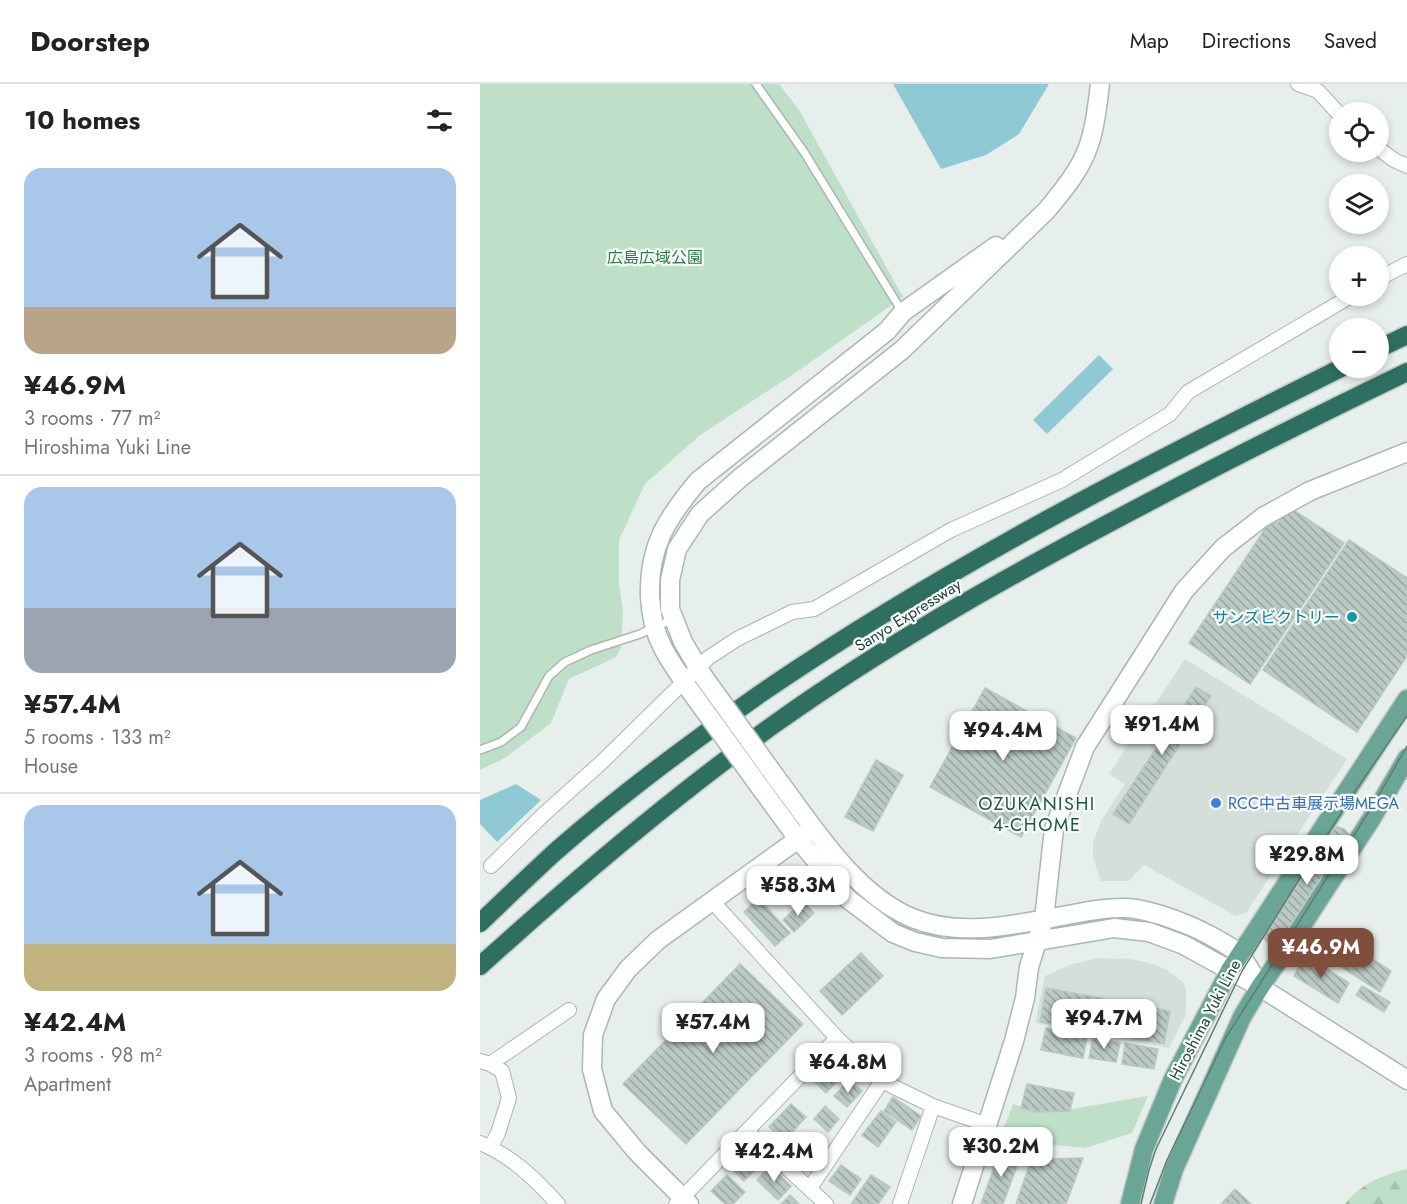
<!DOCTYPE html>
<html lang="en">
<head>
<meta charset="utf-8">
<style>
	body { margin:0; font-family:Jost,"Noto Sans JP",sans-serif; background:#f2f2f2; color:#222; height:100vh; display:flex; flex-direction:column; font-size:22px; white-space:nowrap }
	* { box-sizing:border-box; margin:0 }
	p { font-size:20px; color:#767676 }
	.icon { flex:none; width:33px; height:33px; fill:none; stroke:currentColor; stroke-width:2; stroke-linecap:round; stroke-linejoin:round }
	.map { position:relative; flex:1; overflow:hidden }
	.sheet { display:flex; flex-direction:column; background:#fff; width:480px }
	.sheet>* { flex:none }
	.fabs { position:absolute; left:849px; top:18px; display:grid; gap:12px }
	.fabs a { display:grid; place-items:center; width:60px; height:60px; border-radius:50%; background:#fff; box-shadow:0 3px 9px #0003; font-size:30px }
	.price { position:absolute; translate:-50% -51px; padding:0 14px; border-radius:12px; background:#fff; color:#222; font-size:20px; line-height:39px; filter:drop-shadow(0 2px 3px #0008) }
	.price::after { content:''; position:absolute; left:50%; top:36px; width:18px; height:14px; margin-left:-9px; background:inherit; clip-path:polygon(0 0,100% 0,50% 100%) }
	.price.active { background:#804e3d; color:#fff }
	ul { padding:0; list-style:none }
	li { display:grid; align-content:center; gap:12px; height:318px; padding:0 24px }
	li+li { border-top:2px solid #e0e0e0 }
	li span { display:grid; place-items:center; height:186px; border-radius:18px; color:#555 }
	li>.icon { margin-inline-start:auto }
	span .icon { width:108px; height:108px; fill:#fffc; stroke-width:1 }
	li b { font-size:26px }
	h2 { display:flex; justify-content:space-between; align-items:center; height:72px; padding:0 24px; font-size:26px }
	header { display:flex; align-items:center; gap:36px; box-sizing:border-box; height:84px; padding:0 30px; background:#fff; border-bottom:2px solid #e0e0e0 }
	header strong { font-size:28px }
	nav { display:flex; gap:33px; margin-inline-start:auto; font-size:21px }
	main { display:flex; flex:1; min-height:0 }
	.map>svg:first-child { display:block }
	.built { fill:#d4dfda }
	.forest { fill:url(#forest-firs) }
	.park { fill:#bfe0c8 }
	.water { fill:#8ec9d4 }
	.building { fill:url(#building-back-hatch); stroke:#b8c9c2; stroke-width:1.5 }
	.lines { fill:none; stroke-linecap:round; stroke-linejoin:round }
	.service-casing { stroke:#a8b8b2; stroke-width:10 }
	.minor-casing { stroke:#a8b8b2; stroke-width:16 }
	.tertiary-casing { stroke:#a8b8b2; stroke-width:21 }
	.primary-casing { stroke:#c2cac8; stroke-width:21 }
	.motorway-casing { stroke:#c2cac8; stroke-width:21 }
	.service { stroke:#fff; stroke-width:7 }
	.minor { stroke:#fff; stroke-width:14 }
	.tertiary { stroke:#fff; stroke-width:18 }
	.primary { stroke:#6aa596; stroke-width:18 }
	.motorway { stroke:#2f6f62; stroke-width:18 }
	.tram { stroke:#5f7d75; stroke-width:1.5 }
	.tertiary-bridge-casing { stroke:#a8b8b2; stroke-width:21; stroke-linecap:butt }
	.tertiary-bridge { stroke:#fff; stroke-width:18 }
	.culture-dot { fill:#0f9aa8; stroke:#f7fbf9; stroke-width:2 }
	.shop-dot { fill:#3f7fe0; stroke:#f7fbf9; stroke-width:2 }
	.labels { text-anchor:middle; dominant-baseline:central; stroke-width:4.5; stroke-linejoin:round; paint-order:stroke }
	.park-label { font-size:16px; fill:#2d7a4b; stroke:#f7fbf9 }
	.street-label { font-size:16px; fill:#24423a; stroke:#f7fbf9 }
	.culture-label { font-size:16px; fill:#0d838f; stroke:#f7fbf9; text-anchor:end }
	.shop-label { font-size:16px; fill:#366cbe; stroke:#f7fbf9; text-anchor:start }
	.neighbourhood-label { font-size:18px; letter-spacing:1.5px; fill:#1f5548; stroke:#f7fbf9 }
</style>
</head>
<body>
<header>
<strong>Doorstep</strong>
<nav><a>Map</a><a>Directions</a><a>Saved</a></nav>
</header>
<main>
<section class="sheet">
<h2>10 homes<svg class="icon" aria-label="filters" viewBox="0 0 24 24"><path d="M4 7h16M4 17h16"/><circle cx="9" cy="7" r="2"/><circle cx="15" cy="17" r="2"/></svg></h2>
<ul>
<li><span style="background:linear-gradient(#a9c7e8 75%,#b9a48a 0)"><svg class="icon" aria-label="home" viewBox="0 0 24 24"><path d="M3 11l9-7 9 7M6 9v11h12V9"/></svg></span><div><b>¥46.9M</b><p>3 rooms · 77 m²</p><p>Hiroshima Yuki Line</p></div></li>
<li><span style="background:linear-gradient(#a9c7e8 65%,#9aa5b1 0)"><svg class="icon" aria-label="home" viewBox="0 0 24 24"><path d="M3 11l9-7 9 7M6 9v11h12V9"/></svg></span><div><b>¥57.4M</b><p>5 rooms · 133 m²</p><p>House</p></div></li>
<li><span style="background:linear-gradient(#a9c7e8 75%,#c2b280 0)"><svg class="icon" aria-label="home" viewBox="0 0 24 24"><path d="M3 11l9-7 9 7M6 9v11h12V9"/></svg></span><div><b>¥42.4M</b><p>3 rooms · 98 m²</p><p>Apartment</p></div></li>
</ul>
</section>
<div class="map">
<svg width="927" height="1120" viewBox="0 0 927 1120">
	<defs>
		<pattern id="forest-firs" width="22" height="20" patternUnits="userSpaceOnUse" patternTransform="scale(1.5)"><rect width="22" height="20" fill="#bfe0c8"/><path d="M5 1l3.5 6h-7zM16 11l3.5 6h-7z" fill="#a4c1ad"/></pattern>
		<pattern id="building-back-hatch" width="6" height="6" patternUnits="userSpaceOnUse" patternTransform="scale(1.5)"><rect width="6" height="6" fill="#bbcac4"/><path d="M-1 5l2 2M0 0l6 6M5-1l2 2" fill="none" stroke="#98a6a0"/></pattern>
	</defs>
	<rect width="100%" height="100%" fill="#e6efeb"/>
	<path class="built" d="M 705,575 L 867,675 L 766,829 L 756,832 L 664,781 L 649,797 L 621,797 L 613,773 L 613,759 L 621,737 L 645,700 L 629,690 Z
		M 619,874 L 649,875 L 670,879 L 687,886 L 703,898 L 706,905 L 706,930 L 689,964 L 555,939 L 565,892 L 592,880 Z"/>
	<path class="forest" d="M 927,1085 L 927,1120 L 865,1120 C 879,1101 904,1090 927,1085 Z"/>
	<path class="park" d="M 0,0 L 299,0 L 319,26 L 423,213 L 318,287 L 219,352 L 165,400 L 139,456 L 139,500 L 143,528 L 141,564 L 136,573 L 89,595 L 71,639 L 25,674 L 0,686 Z
		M 668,1012 L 652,1049 L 605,1064 L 547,1058 L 521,1051 L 533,1020 L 556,1028 L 574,1028 Z"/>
	<path class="water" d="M 413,0 L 569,0 L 539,50 L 506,71 L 461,85 Z
		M 619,271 L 633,285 L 567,350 L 553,336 Z
		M 36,700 L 61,716 L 17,758 L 0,740 L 0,716 Z"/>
	<path class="building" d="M 809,423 L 864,459 L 770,600 L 709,559 L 789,439 L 799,438 Z
		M 869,456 L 927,494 L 927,572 L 877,648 L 783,586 Z
		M 716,603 L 731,612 L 649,740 L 633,730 Z
		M 505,604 L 596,654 L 541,753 L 450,703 Z
		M 396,676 L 423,691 L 393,747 L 365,733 Z
		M 852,741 L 864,745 L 873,754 L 802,864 L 796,864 L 786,857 L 782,852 Z
		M 278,814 L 310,849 L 295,862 L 264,828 Z
		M 323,817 L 334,829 L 314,848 L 303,836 Z
		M 851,848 L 911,887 L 900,908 L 837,867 Z
		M 381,869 L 403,892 L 362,931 L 340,907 Z
		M 825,871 L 869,899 L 858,919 L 814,892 Z
		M 260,880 L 323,940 L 206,1060 L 143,1000 Z
		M 882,902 L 910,918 L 904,928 L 876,911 Z
		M 566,904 L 690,927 L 684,960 L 560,938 Z
		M 566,944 L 607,952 L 603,974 L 561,966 Z
		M 613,954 L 640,959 L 636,978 L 609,974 Z
		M 645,959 L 678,965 L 674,985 L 642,980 Z
		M 353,969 L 369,985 L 346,1009 L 330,993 Z
		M 369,996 L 382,1007 L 367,1023 L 354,1012 Z
		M 547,1000 L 594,1009 L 590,1027 L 556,1028 L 541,1024 Z
		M 413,1013 L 441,1032 L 432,1046 L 404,1027 Z
		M 311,1020 L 326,1033 L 304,1057 L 289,1043 Z
		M 345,1022 L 359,1035 L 348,1048 L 334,1035 Z
		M 401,1027 L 416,1038 L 398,1063 L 382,1051 Z
		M 327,1049 L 343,1062 L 331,1077 L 314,1064 Z
		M 269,1063 L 284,1078 L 264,1097 L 249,1082 Z
		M 521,1064 L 541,1071 L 523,1120 L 501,1120 Z
		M 553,1071 L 564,1075 L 603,1074 L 586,1120 L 536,1120 Z
		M 361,1081 L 381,1095 L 370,1111 L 349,1097 Z
		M 290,1082 L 311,1102 L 298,1116 L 277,1096 Z
		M 247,1091 L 265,1108 L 253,1120 L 245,1120 L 231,1107 Z
		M 391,1091 L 410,1103 L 398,1120 L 371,1120 Z
		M 755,1105 L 771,1120 L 742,1119 Z
		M 310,1111 L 319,1120 L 301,1120 Z"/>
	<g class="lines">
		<g class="service-casing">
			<path id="service" d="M 276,0 L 324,68 L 421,226
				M 0,666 L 21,658 L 41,643 L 69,592 L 85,578 L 111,566 L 160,550 L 193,535"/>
		</g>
		<g class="minor-casing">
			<path id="minor" d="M 818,0 L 838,7 L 860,31
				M 898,64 L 914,76 L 927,82
				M 898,195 L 927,180
				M 11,782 L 64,730 L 122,678 L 228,574 L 257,555 L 312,528 L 334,525 L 471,446 L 582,396 L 690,330 L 708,308 L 871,212
				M 232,817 L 357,954 L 402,997 L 453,1022 L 508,1041
				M 0,977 L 10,980 L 22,987 L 29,1014 L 18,1049 L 11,1063
				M 10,980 L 89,926
				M 268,1048 L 346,1120
				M 0,1059 C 32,1072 55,1095 78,1120
				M 330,1104 L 402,997
				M 196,1120 L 357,954
				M 420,1120 L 453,1022"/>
		</g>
		<g class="tertiary-casing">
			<path id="tertiary" d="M 223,592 L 203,558 L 190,525 L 190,496 L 197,465 L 220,430 L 260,394 L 422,266 L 567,126 C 580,110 593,95 602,77 C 614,55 617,25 620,0
				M 209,605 C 200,591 189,577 182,562 C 174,547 171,530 170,513 C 168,463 187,434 218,397 L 407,247 L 423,228 L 516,162
				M 295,692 C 332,741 373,809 432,834 C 483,855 541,839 593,830 C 613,826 636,822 656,825 C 674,828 691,834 708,841 C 720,846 750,861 759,870 C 767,878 773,892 779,901
				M 280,703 L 318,755 L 368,815 L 413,849 L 435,858 L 462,864 L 510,865 L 634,844 L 669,848 L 704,861 L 780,903 L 927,996
				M 209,1120 L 157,1068 L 123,1027 L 112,985 L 113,951 L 126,915 L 148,885 L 178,856 L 328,748
				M 482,1120 L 534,957 L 545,914 L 549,883 L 564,835 L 574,745 L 605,663 L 704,507 L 743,464 L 783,433 L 830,407 L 927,368"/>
		</g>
		<g class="primary-casing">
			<path id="primary" d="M 650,1120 L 664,1065 L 693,995 L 750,886 L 927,615
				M 683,1120 L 694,1085 L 762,933 L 780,903 L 806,866 L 892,734 L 927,674"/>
		</g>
		<g class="motorway-casing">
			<path id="motorway" d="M 898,265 L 927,251
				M 0,839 C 25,815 50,791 75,768 C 140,711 210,659 280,610 C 464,484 662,383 861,284
				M 0,882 C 95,796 192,713 296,639 C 414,555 541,485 669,418 C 754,373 840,330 927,288"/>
		</g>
		<use href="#service" class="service"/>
		<use href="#minor" class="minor"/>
		<use href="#tertiary" class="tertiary"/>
		<use href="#primary" class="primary"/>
		<use href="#motorway" class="motorway"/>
		<path class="tram" d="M 661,1120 L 669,1086 L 676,1065 L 762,887 L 871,713 L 927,632
			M 670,1120 L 687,1076 L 745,955 L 895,718 L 927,662"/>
		<g class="tertiary-bridge-casing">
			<path id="tertiary-bridge" d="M 223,592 L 295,692
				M 209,605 L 280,703"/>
		</g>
		<use href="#tertiary-bridge" class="tertiary-bridge"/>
	</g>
	<circle class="culture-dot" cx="872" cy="533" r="6"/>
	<circle class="shop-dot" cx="736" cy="719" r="6"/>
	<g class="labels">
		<g class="park-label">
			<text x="175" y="173">広島広域公園</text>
		</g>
		<g class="street-label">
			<text transform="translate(428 531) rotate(-32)">Sanyo Expressway</text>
			<text transform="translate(725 936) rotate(-62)">Hiroshima Yuki Line</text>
		</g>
		<g class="culture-label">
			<text x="860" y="533">サンズビクトリー</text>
		</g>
		<g class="shop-label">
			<text x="748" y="719">RCC中古車展示場MEGA</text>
		</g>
		<g class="neighbourhood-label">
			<text x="557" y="720">OZUKANISHI<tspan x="557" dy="21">4-CHOME</tspan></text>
		</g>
	</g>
</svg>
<div class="fabs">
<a><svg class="icon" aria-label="locate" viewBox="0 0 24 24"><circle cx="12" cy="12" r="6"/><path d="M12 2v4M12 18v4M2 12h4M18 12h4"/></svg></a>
<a><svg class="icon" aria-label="layers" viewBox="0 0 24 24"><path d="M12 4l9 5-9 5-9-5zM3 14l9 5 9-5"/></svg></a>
<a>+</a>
<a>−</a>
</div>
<b class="price" style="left:682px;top:672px">¥91.4M</b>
<b class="price" style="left:523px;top:678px">¥94.4M</b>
<b class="price" style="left:827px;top:802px">¥29.8M</b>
<b class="price" style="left:318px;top:833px">¥58.3M</b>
<b class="price active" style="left:841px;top:895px">¥46.9M</b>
<b class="price" style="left:624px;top:966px">¥94.7M</b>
<b class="price" style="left:233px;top:970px">¥57.4M</b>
<b class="price" style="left:368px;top:1010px">¥64.8M</b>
<b class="price" style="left:521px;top:1094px">¥30.2M</b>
<b class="price" style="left:294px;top:1099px">¥42.4M</b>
</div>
</main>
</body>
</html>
